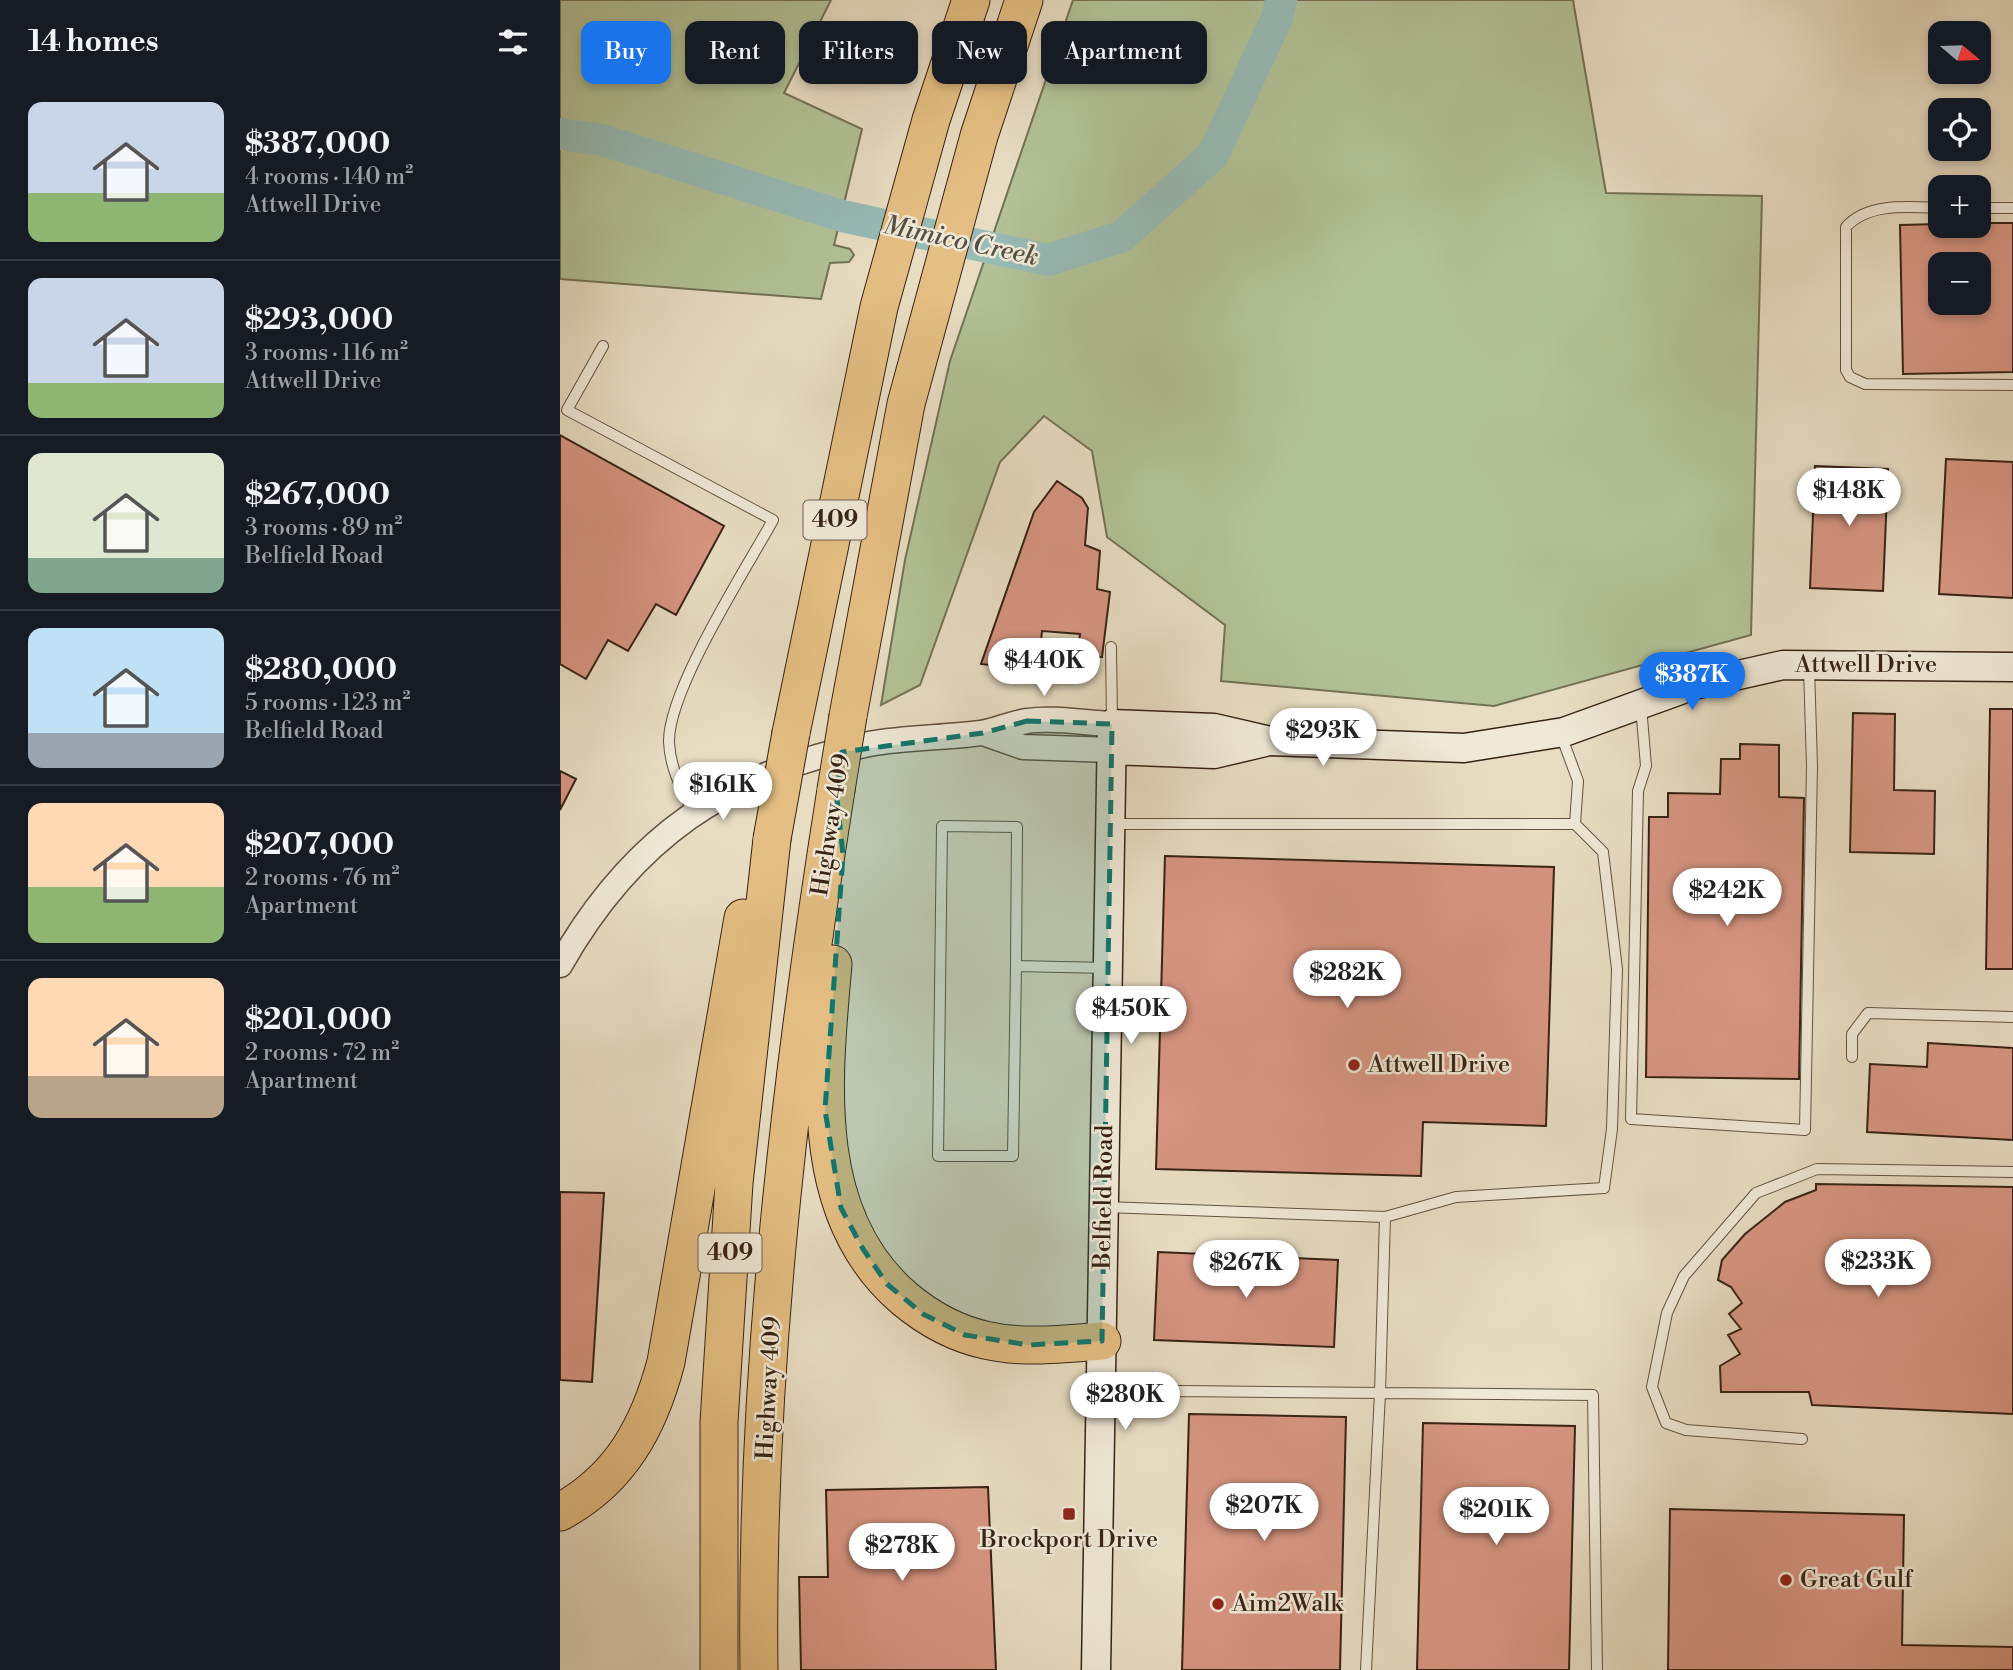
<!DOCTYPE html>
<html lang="en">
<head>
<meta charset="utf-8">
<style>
	body { margin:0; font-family:"Libre Bodoni",serif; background:#242831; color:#f1f3f6; height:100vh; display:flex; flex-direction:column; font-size:26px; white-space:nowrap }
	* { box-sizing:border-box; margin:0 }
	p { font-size:23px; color:#9ea1a6 }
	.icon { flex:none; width:38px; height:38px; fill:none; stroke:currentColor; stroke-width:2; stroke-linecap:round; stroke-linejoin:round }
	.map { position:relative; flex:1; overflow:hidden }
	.drawer { display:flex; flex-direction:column; background:#171b24; width:560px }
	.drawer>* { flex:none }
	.hud { position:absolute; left:21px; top:21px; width:665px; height:63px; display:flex; gap:14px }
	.needle { width:46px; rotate:109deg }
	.fabs { position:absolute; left:1368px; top:21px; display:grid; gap:14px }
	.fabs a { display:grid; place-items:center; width:63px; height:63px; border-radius:14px; background:#171b24; box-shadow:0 4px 10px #0003; font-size:35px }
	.price { position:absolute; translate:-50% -60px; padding:0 16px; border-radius:24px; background:#fff; color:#222; font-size:23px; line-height:46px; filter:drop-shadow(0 2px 4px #0008) }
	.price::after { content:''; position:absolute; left:50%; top:42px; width:21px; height:16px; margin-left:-10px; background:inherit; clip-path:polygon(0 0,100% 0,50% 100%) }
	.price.selected { background:#1a73e8; color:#fff }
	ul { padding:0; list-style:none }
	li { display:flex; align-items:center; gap:21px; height:175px; padding:0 28px }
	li+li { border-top:2px solid #363941 }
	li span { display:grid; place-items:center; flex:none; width:196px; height:140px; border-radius:14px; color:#555 }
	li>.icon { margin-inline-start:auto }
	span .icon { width:84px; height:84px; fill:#fffc; stroke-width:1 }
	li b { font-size:30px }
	h2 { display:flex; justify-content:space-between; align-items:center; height:84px; padding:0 28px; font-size:30px }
	.tag { padding:0 24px; border-radius:14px; background:#171b24; box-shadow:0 4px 10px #0003; font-size:24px; line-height:63px }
	.tag.selected { background:#1a73e8; color:#fff }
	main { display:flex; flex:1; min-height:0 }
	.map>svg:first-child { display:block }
	.green { fill:#b2c297; stroke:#747256; stroke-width:2 }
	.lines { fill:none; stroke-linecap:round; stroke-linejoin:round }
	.river { stroke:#97bbb6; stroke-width:32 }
	.building { fill:#d79582; stroke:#372214; stroke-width:2; fill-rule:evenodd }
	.service-casing { stroke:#635140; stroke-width:12 }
	.tertiary-casing { stroke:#635140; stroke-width:27 }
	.secondary-casing { stroke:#372214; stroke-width:31 }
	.motorway-casing { stroke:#372214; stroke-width:39 }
	.service { stroke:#f0e9d8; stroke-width:10 }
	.tertiary { stroke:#f0e9d8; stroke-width:24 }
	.secondary { stroke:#f0e9d8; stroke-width:28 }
	.motorway { stroke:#e4be82; stroke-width:37 }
	.motorway-bridge-casing { stroke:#372214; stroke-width:39; stroke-linecap:butt }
	.motorway-bridge { stroke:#e4be82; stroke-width:37 }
	.marked { fill:#0f766e; fill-opacity:0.2; stroke:#0f766e; stroke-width:5; stroke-dasharray:14 9; stroke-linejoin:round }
	.poi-dot { fill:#8f2418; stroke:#f0e9d8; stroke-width:2.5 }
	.labels { text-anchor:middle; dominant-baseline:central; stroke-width:5; stroke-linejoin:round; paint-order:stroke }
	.shield { fill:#f0e9d8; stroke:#6e5e4f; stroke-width:2 }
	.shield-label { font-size:23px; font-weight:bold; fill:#372214 }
	.street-label { font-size:24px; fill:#372214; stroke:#f0e9d8 }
	.poi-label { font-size:24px; fill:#372214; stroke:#f0e9d8; text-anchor:start }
	.water-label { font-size:26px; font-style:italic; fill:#545045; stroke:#f0e9d8 }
</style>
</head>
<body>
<main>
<section class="drawer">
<h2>14 homes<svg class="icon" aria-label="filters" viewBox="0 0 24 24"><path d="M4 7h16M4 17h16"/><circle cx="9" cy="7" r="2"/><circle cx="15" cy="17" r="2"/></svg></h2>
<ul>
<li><span style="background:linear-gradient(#c9d6e8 65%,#8fb573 0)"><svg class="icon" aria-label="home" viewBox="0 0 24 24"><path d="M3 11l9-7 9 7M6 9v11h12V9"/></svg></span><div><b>$387,000</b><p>4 rooms · 140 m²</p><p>Attwell Drive</p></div></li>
<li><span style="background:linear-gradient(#c9d6e8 75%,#8fb573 0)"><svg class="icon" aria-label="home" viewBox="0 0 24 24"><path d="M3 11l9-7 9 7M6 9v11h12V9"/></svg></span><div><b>$293,000</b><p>3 rooms · 116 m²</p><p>Attwell Drive</p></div></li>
<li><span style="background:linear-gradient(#dfe7d0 75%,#7fa58c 0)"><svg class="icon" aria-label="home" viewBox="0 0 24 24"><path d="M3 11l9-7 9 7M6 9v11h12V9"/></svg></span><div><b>$267,000</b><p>3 rooms · 89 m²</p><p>Belfield Road</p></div></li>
<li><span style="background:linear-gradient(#bfe0f5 75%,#9aa5b1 0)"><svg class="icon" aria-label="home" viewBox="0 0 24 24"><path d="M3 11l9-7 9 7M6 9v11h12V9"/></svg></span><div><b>$280,000</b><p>5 rooms · 123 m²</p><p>Belfield Road</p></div></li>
<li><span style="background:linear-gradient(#ffd9b3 60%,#8fb573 0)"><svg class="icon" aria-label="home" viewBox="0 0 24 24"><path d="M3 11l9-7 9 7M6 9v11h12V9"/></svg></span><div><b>$207,000</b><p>2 rooms · 76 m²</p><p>Apartment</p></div></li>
<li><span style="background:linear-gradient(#ffd9b3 70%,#b9a48a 0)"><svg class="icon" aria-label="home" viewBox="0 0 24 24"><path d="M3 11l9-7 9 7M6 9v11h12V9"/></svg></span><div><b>$201,000</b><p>2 rooms · 72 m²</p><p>Apartment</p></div></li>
</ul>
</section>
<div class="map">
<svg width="1453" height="1670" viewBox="0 0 1453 1670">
	<rect width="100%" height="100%" fill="#e8ddc3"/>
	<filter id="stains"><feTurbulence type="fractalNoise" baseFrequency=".00286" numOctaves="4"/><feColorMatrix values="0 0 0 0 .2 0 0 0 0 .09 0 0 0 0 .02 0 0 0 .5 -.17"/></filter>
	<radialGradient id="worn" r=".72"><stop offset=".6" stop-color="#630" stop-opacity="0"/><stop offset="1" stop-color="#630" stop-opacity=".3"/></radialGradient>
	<path class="green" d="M 0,0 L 271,0 L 224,93 L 302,129 L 274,245 L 290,249 L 294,255 L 289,262 L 270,263 L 261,299 L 0,279 Z
		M 513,0 L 1013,0 L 1046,193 L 1202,196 L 1191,635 L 934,706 L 661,681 L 665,625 L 547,537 L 532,451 L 484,416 L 440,462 L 360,685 L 321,705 L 345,560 L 390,361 Z"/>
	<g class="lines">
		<path class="river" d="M 0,134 L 42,140 L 282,216 L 488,260 L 561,237 L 653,155 L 717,18 L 721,0"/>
	</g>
	<path class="building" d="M 1419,223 L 1453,223 L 1453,372 L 1343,374 L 1340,225 ZM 1381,264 L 1419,264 L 1419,303 L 1381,303 Z
		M 0,435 L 164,526 L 116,615 L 96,604 L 68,651 L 48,640 L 26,679 L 0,664 Z
		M 1386,459 L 1453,462 L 1453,598 L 1379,594 Z
		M 1255,466 L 1328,469 L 1323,591 L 1250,588 Z
		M 497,481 L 522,498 L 528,508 L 525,545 L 540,551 L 537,589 L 550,592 L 542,657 L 517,657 L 520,634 L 482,631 L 478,671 L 421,664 L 474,512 Z
		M 1430,709 L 1453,709 L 1453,969 L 1426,969 Z
		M 1293,713 L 1335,714 L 1334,790 L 1375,791 L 1374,854 L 1290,852 Z
		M 1180,744 L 1219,745 L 1219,797 L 1244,798 L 1239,1079 L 1086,1077 L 1089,817 L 1108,817 L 1108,793 L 1160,794 L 1161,759 L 1180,759 Z
		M 0,771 L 16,779 L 0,810 Z
		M 605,856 L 994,867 L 986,1126 L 863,1122 L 861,1176 L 596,1169 Z
		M 1368,1043 L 1453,1048 L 1453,1140 L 1307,1132 L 1310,1064 L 1367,1067 Z
		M 1256,1184 L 1453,1187 L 1453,1414 L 1252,1405 L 1249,1392 L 1161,1392 L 1160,1366 L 1180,1354 L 1168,1335 L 1181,1329 L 1169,1314 L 1182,1303 L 1171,1287 L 1158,1280 L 1162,1260 L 1185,1234 L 1225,1202 L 1256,1190 Z
		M 0,1192 L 44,1193 L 32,1382 L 0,1380 Z
		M 598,1252 L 778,1260 L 774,1347 L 594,1340 Z
		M 629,1414 L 786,1417 L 780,1670 L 622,1670 Z
		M 863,1423 L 1015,1426 L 1009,1670 L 857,1670 Z
		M 428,1487 L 436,1670 L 241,1670 L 239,1577 L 268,1577 L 266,1490 Z
		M 1110,1509 L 1344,1515 L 1342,1645 L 1453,1647 L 1453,1670 L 1108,1670 Z"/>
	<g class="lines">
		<g class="service-casing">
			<path id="service" d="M 1381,208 C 1350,207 1308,202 1286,227 L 1286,370 L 1290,377 L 1305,384 L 1453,385
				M 1419,208 L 1453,208
				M 43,346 L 7,410 L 213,520 C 186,569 108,690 109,742 C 110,768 122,790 133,812
				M 551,647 L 552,720
				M 1081,706 L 1086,766 L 1078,791 L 1071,1119 L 1245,1130 L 1252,766 L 1249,667
				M 554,824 L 1015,824 L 1018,781 L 1001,735
				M 456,966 L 453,1156 L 378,1156 L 382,826 L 457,827 L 456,966 L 547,968
				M 1292,1057 L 1292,1034 L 1308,1013 L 1453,1017
				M 545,1207 L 825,1217 L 820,1393 L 806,1670
				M 825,1217 L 896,1197 L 1044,1188 L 1052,1129 L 1057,969 L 1043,852 L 1015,824
				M 541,1406 L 594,1403 L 619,1391 L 1033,1395 L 1037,1670
				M 1242,1439 L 1126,1430 L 1106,1423 L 1092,1387 L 1107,1313 L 1124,1276 L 1196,1193 L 1257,1169 L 1453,1172"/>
		</g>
		<g class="tertiary-casing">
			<path id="tertiary" d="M 423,733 L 463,747 L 552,750
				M 0,965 C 72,838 167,773 309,744 C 346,737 384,738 421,733 C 436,731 451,723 467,721 C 494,717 525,723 552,724"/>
		</g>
		<g class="secondary-casing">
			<path id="secondary" d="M 552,750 L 654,754 L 705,742
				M 536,1670 L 552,724 L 654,728 L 710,741 L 904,748 L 1004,732 L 1134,685 L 1223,665 L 1453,667"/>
		</g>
		<g class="motorway-casing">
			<path id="motorway" d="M 288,716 L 346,404 L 419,136 L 464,0
				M 231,733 L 319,307 L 371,120 L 411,0
				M 273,964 C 263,1079 247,1216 345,1299 C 369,1319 394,1333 425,1340 C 463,1349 503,1344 542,1341
				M 0,1512 C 61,1479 89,1426 106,1362 L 183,918
				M 159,1670 L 159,1422 L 174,1183 L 212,839
				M 199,1670 C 195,1376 230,1080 276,790"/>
		</g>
		<use href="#service" class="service"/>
		<use href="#tertiary" class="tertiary"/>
		<use href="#secondary" class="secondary"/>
		<use href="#motorway" class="motorway"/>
		<g class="motorway-bridge-casing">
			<path id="motorway-bridge" d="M 276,790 L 288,716
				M 212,839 L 231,733"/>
		</g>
		<use href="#motorway-bridge" class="motorway-bridge"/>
	</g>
	<path class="marked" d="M 467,721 L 552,724 L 542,1341 L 469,1345 L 405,1335 L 363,1314 L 327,1284 L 303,1249 L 281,1208 L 265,1110 L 283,855 L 276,790 L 282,752 L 423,733 Z"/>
	<g class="poi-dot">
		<circle cx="794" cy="1065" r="7"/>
		<rect x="502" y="1507" width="14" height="14" rx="3.5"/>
		<circle cx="1226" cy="1580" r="7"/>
		<circle cx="658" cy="1604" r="7"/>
	</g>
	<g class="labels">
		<g class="shield">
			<rect x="243.5" y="500.5" width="63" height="39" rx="5"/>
			<rect x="138.5" y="1233.5" width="63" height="39" rx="5"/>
		</g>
		<g class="shield-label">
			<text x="275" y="520">409</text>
			<text x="170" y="1253">409</text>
		</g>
		<g class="street-label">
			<text x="1306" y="665">Attwell Drive</text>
			<text transform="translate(271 825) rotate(-81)">Highway 409</text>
			<text transform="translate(544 1197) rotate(-89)">Belfield Road</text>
			<text transform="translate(209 1388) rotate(-87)">Highway 409</text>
		</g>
		<g class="poi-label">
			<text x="808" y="1065">Attwell Drive</text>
			<text x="509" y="1540" text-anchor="middle">Brockport Drive</text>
			<text x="1240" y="1580">Great Gulf</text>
			<text x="672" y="1604">Aim2Walk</text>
		</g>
		<g class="water-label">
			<text transform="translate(401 241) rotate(12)">Mimico Creek</text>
		</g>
	</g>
	<rect width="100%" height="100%" filter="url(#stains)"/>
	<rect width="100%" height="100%" fill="url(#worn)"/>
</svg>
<div class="fabs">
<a><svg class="needle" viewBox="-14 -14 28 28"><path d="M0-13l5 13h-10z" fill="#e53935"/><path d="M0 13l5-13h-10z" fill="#9ea1a6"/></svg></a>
<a><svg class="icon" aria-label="locate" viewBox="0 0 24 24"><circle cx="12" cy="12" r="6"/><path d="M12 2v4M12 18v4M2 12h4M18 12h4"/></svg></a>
<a>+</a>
<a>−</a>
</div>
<b class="price" style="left:1289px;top:528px">$148K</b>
<b class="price" style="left:484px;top:698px">$440K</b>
<b class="price selected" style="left:1132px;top:712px">$387K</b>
<b class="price" style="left:763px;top:768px">$293K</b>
<b class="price" style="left:163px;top:822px">$161K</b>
<b class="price" style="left:1167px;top:928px">$242K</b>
<b class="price" style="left:787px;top:1010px">$282K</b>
<b class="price" style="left:571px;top:1046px">$450K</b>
<b class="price" style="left:1318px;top:1299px">$233K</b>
<b class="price" style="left:686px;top:1300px">$267K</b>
<b class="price" style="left:565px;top:1432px">$280K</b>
<b class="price" style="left:704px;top:1543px">$207K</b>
<b class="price" style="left:936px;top:1547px">$201K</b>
<b class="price" style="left:342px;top:1583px">$278K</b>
<div class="hud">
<a class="tag selected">Buy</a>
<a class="tag">Rent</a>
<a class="tag">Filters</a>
<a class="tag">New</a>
<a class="tag">Apartment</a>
</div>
</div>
</main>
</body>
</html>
